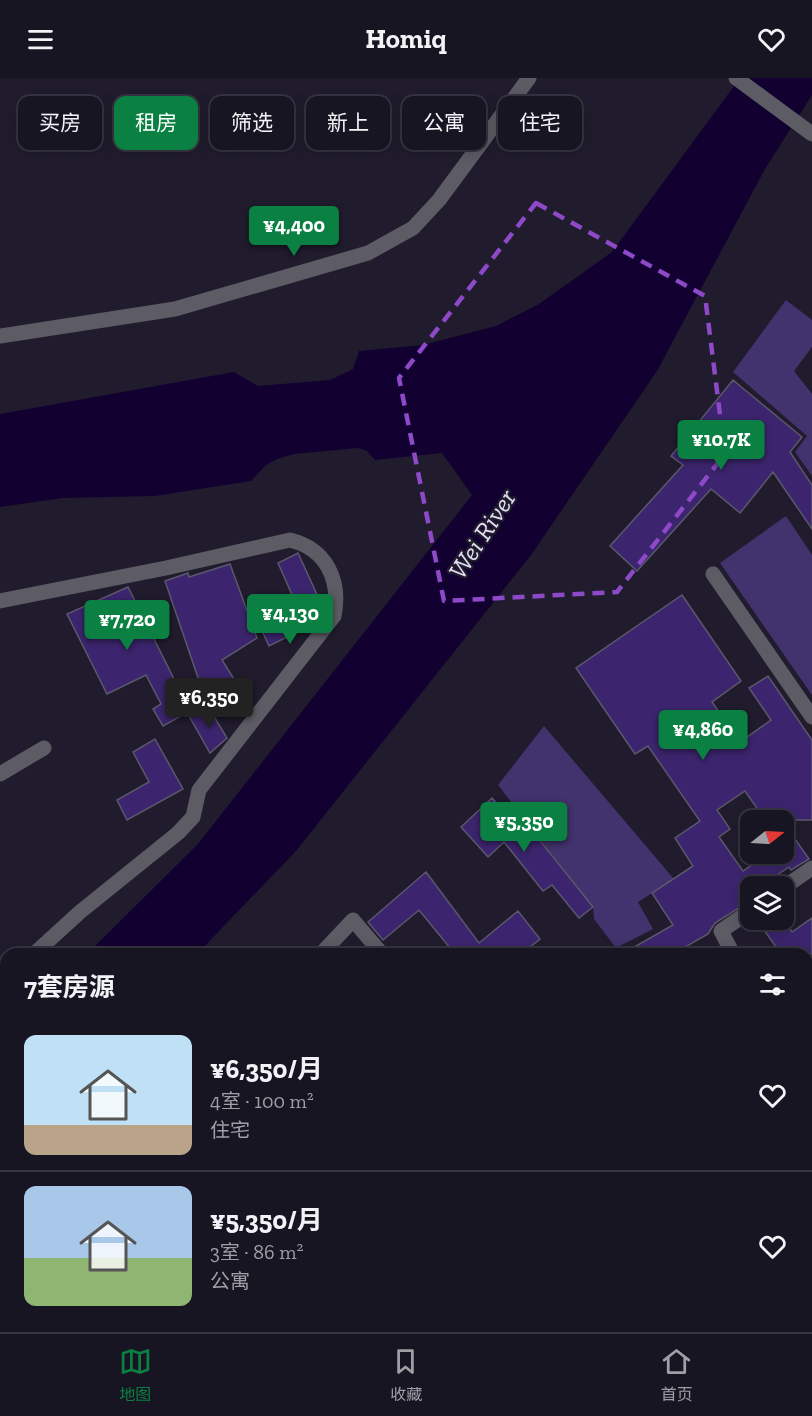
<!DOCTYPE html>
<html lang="zh">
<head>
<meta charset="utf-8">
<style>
	body { margin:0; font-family:"Zilla Slab","Noto Sans SC",serif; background:#25222f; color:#f1f3f6; height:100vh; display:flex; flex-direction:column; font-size:22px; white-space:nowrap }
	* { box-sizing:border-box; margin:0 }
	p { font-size:20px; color:#9f9fa5 }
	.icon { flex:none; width:33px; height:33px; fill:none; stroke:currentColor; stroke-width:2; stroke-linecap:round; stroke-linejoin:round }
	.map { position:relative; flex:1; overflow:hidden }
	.panel { position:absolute; left:0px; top:870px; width:813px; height:384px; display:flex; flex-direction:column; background:#181522; border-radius:18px 18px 0 0; box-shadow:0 3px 15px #0003,0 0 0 2px #363440 }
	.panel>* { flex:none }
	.guide { position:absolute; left:18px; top:18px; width:777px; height:54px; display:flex; gap:12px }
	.needle { width:39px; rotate:72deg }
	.controls { position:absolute; left:740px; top:732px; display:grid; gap:12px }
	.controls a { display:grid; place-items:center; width:54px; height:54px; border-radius:12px; background:#181522; box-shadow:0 3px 15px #0003,0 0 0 2px #363440; font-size:30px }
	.price { position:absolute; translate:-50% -51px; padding:0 14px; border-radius:6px; background:#0b8043; color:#fff; font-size:20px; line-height:39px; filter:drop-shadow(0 2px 3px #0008) }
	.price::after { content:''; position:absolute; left:50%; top:36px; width:18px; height:14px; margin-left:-9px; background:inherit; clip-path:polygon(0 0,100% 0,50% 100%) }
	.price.selected { background:#222; color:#fff }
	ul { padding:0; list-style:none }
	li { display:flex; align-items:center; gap:18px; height:150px; padding:0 24px }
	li+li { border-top:2px solid #363440 }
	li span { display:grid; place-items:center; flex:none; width:168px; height:120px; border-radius:12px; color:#555 }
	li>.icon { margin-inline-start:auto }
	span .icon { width:72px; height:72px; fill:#fffc; stroke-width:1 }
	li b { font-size:26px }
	h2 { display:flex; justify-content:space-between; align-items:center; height:72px; padding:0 24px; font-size:26px }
	.pill { padding:0 21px; border-radius:12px; background:#181522; box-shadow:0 3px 15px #0003,0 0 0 2px #363440; font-size:21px; line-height:54px }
	.pill.selected { background:#0b8043; color:#fff }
	header { display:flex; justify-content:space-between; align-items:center; height:78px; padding:0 24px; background:#181522; font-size:27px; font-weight:700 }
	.menu { display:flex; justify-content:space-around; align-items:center; height:84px; border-top:2px solid #363440; background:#181522; font-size:16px; color:#9f9fa5 }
	.menu a { display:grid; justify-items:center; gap:3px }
	.menu .selected { color:#0b8043 }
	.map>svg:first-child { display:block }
	.green { fill:#42326d }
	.water { fill:#120031 }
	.building { fill:#3c256e; stroke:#5b586c; stroke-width:1.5 }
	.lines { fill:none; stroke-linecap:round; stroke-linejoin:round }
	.minor { stroke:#5d5c65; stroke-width:15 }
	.marked { fill:none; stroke:#8d49c8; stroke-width:4.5; stroke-dasharray:12 8; stroke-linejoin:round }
	.labels { text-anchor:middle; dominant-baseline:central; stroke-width:4.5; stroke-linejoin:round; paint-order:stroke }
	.water-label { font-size:26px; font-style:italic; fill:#e2def4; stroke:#201c2d }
</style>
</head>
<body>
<header><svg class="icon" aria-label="menu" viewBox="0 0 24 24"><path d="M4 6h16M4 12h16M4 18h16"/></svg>Homiq<svg class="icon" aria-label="heart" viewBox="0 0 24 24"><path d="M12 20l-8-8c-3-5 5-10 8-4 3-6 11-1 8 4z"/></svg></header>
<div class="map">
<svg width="812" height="1254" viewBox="0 0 812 1254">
	<rect width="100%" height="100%" fill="#201c2d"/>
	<path class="green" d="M 786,222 L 812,242 L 812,269 L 794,293 L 812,316 L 812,398 L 795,374 L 807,358 L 733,294 Z
		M 786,438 L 812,477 L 812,617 L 720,485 Z
		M 544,648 L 674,801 L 638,824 L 653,851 L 616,870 L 594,841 L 593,829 L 498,707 Z"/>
	<path class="water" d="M 740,0 L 812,0 L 812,17 L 765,91 L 657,293 L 531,477 L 296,773 L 197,876 L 87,876 L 198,766 L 472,417 L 442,375 L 375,382 L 367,373 L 358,370 L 294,376 L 277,381 L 266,387 L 251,403 L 155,418 L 63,420 L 0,429 L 0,336 L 234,294 L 258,308 L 330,302 L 353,291 L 359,273 L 423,267 L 496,248 L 539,226 L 612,174 Z
		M 6,946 L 6,1069 L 0,1073 L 0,951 Z"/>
	<path class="building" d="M 733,302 L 802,359 L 790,374 L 812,407 L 812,451 L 773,394 L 740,435 L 711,411 L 637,493 L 610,468 L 683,387 L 671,378 Z
		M 298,475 L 325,534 L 321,539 L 287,554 L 289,558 L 269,568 L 259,546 L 297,528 L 278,485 Z
		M 230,486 L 257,560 L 222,582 L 234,601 L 205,620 L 165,503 L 188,495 L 189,499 Z
		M 128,509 L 190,633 L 163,648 L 153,631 L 161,626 L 146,597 L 107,616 L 67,536 Z
		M 682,517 L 741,603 L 712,624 L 740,664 L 771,642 L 749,610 L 768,598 L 812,662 L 812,742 L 765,742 L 745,713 L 717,732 L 730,751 L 719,759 L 743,793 L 768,776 L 783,776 L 783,765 L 793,758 L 809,781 L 791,792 L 789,789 L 761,808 L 750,808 L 750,823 L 715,845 L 708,856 L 673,876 L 622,876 L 673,847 L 652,815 L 693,788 L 675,760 L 700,743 L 648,668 L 635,676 L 576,590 Z
		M 209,630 L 227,660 L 210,675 L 189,638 Z
		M 155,661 L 183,711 L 127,742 L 117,722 L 149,704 L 133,674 Z
		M 492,720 L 528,760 L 534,755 L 593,829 L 579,840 L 552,807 L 543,813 L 504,764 L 488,779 L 461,749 Z
		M 426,794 L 479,865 L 518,833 L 540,861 L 521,876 L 455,876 L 419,832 L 383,862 L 368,844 Z
		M 812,840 L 812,876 L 781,876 L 757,842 L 783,841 L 792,854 Z"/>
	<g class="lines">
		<path class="minor" d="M 736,0 L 812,56
			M 0,258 L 175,231 L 368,175 L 413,150 L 439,122 L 529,0
			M 713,496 L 812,639
			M 0,523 L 166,490 L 290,462 C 327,471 341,503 334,538 L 199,712 L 193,739 L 178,755 L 80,834 L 34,876
			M 0,696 L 44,670
			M 783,810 L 812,790
			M 321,876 L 353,842 L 382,876
			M 733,876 L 721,853 L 750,833
			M 0,907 L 6,901
			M 807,1008 L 812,1017
			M 107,1248 L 111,1254
			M 607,1248 L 610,1254
			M 67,1254 L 74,1248"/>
	</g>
	<path class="marked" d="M 536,125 L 705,218 L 725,376 L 617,514 L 444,523 L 399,300 Z"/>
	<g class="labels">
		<g class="water-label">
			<text transform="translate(482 456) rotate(-57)">Wei River</text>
		</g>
	</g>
</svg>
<div class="controls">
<a><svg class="needle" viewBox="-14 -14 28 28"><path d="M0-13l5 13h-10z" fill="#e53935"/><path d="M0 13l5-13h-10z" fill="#9f9fa5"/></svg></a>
<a><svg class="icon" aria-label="layers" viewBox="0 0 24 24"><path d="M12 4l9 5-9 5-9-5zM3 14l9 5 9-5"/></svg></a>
</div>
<b class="price" style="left:294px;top:179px">¥4,400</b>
<b class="price" style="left:721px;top:393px">¥10.7K</b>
<b class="price" style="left:290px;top:567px">¥4,130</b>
<b class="price" style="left:127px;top:573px">¥7,720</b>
<b class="price selected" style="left:209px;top:651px">¥6,350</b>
<b class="price" style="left:703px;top:683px">¥4,860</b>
<b class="price" style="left:524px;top:775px">¥5,350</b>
<div class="guide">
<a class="pill">买房</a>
<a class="pill selected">租房</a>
<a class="pill">筛选</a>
<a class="pill">新上</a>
<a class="pill">公寓</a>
<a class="pill">住宅</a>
</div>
<section class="panel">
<h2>7套房源<svg class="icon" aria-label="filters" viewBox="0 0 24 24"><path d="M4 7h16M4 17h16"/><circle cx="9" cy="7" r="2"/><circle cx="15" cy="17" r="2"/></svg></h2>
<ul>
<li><span style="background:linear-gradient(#bfe0f5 75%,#b9a48a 0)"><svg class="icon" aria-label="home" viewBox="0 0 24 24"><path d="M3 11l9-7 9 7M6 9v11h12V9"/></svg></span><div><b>¥6,350/月</b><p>4室 · 100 m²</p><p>住宅</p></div><svg class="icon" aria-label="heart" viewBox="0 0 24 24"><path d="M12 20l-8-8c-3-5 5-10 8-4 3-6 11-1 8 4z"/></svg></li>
<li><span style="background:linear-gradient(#a9c7e8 60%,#8fb573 0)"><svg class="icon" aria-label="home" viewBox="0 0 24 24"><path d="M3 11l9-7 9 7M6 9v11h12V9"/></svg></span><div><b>¥5,350/月</b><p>3室 · 86 m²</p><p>公寓</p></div><svg class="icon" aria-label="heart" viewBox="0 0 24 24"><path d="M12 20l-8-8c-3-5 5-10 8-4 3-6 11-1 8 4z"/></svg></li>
</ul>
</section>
</div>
<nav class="menu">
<a class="selected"><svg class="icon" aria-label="map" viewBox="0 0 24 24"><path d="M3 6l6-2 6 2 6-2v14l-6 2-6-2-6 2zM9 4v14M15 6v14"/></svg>地图</a>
<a><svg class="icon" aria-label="saved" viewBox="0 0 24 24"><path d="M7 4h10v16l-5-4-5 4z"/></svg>收藏</a>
<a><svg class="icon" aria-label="home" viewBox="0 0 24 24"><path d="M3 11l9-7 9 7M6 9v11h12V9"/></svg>首页</a>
</nav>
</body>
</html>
